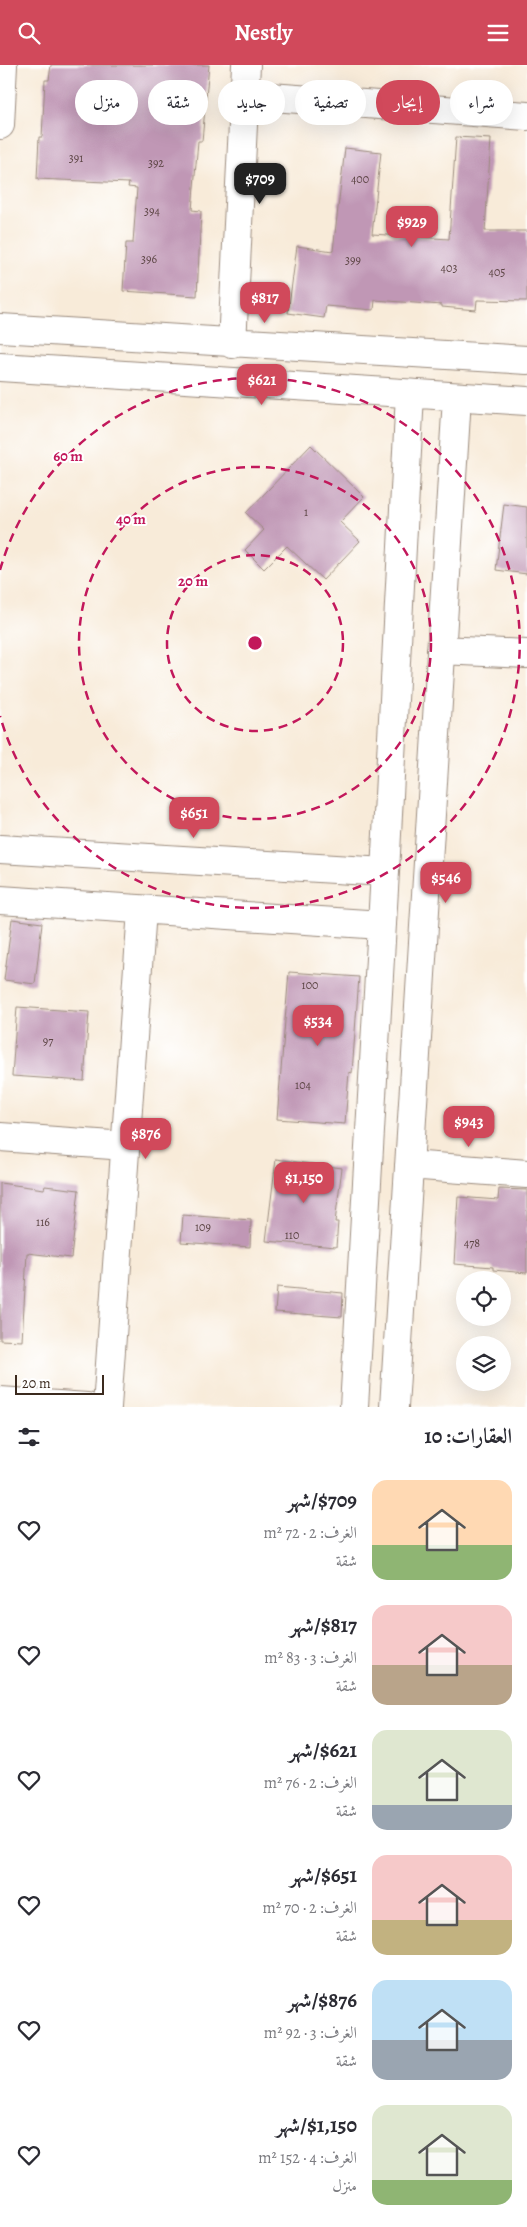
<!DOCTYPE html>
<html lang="ar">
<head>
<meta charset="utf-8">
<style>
	body { margin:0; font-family:Alegreya,Amiri,serif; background:#f2f2f3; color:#2b2b33; direction:rtl; height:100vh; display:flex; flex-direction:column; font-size:19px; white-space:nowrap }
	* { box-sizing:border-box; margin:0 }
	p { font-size:16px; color:#7c7c81 }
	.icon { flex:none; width:28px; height:28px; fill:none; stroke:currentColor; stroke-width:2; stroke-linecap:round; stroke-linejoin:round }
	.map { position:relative; height:1342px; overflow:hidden; direction:ltr }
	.drawer { display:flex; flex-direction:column; background:#fff; flex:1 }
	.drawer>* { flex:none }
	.top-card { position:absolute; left:15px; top:15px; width:498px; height:45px; direction:rtl; display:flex; gap:10px }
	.buttons { position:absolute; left:456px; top:1206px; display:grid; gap:10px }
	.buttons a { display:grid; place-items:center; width:55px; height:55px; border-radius:50%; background:#fff; box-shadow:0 5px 20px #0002; font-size:25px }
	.scale { position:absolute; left:15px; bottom:12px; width:89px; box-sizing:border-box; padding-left:5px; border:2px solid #3b2a1e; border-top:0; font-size:14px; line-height:18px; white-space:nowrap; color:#3b2a1e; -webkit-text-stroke:4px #fff; paint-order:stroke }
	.price { position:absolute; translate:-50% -42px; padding:0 11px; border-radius:10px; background:#d1495b; color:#fff; font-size:16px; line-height:32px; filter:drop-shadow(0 1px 2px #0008) }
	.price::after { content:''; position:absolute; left:50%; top:30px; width:15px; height:11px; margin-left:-8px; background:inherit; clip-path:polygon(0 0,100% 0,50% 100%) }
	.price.selected { background:#222; color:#fff }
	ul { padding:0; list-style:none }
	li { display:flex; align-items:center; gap:15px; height:125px; padding:0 15px }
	li span { display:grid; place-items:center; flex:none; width:140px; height:100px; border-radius:15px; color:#555 }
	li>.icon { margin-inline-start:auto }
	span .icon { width:60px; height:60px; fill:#fffc; stroke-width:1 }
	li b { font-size:21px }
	h2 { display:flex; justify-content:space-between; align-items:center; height:60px; padding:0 15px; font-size:21px }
	.pill { padding:0 18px; border-radius:22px; background:#fff; box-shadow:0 5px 20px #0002; font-size:18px; line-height:45px }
	.pill.selected { background:#d1495b; color:#fff }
	header { display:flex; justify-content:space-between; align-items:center; height:65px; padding:0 15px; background:#d1495b; color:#fff; font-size:22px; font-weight:700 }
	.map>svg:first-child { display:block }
	.building { fill:#c097b5 }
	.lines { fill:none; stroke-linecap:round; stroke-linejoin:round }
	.street-casing { stroke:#9a8a7c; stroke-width:30 }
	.street { stroke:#fff; stroke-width:28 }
	.ring { fill:none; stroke:#c2185b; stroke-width:2.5; stroke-dasharray:9 6 }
	.labels { text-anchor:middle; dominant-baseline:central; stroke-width:4; stroke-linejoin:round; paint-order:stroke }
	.number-label { font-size:12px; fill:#5c4544 }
	.centre { fill:#c2185b; stroke:#fff; stroke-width:2.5 }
	.ring-label { font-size:15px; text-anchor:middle; font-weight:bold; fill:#c2185b; stroke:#fff; stroke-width:4; stroke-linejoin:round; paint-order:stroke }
</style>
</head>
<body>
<header><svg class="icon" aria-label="menu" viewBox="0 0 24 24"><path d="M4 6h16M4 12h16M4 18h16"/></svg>Nestly<svg class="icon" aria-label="search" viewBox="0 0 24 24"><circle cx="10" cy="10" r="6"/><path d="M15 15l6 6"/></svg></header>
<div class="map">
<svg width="527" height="1342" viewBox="0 0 527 1342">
	<rect width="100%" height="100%" fill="#fff"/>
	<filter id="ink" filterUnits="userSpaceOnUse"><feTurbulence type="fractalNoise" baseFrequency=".02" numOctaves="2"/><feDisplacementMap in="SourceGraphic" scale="10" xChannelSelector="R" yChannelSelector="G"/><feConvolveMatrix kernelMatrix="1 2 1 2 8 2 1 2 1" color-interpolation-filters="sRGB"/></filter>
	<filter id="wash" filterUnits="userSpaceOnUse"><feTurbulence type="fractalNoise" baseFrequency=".0096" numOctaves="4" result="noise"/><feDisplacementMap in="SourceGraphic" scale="20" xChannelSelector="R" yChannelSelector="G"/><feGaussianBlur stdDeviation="1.12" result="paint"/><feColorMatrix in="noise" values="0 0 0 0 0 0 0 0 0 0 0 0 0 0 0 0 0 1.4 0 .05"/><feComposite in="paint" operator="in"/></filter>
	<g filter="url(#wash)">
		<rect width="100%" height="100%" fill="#f8ebd9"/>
		<g id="blocks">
			<path class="building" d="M 51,0 L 209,0 L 202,76 L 198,76 L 192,145 L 201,146 L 197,231 L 123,226 L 126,178 L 133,178 L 137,123 L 128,122 L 129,118 L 37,114 L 39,72 L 42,72 L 45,15 L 49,15 Z
				M 456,72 L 491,74 L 485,166 L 527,166 L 527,236 L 477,235 L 476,245 L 442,242 L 442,240 L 375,235 L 374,245 L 326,241 L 324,253 L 288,248 L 297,181 L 333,186 L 345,83 L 381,87 L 372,169 L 449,174 Z
				M 311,380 L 364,432 L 340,457 L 360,476 L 323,515 L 287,481 L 264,504 L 245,485 L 264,465 L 246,448 Z
				M 504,439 L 527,442 L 527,509 L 496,505 Z
				M 12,854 L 42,858 L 35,919 L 4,915 Z
				M 289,907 L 359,912 L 352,1008 L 349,1007 L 345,1059 L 277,1054 Z
				M 17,942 L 89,947 L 84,1016 L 12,1011 Z
				M 276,1094 L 342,1103 L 335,1157 L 338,1157 L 336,1182 L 266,1176 Z
				M 0,1118 L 44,1124 L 45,1121 L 79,1125 L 71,1193 L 27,1188 L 22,1276 L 0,1275 Z
				M 499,1124 L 527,1125 L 527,1208 L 493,1205 L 493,1202 L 454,1199 L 458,1132 L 498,1135 Z
				M 183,1150 L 251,1155 L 250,1182 L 181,1177 Z
				M 277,1222 L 343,1228 L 342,1252 L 275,1247 Z"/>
		</g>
	</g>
	<g filter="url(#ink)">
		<use href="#blocks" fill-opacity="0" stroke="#9a8a7c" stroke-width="1"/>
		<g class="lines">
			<g class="street-casing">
				<path id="street" d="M 244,30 L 527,51
					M 0,60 L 3,0
					M 0,263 L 527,295
					M 232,279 L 246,0
					M 0,302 L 527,336
					M 441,585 L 527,589
					M 0,784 L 385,807
					M 0,835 L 382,860
					M 0,1072 L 126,1081
					M 409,1100 L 527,1109
					M 0,1336 L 87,1342
					M 107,1342 L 142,845
					M 354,1342 L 385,807 L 410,329
					M 394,1342 L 457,333"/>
			</g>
			<use href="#street" class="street"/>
		</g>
	</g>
	<g class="ring">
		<circle cx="255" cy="578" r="88"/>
		<circle cx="255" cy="578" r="176"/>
		<path d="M0 505A265 265 0 1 1 0 651"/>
	</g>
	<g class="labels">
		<g class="number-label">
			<text x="76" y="93">391</text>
			<text x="156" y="98">392</text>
			<text x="360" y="114">400</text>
			<text x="152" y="146">394</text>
			<text x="149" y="194">396</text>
			<text x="353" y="195">399</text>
			<text x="449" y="203">403</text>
			<text x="497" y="207">405</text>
			<text x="306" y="447">1</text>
			<text x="310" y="920">100</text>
			<text x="48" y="976">97</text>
			<text x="303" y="1020">104</text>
			<text x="43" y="1157">116</text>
			<text x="203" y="1162">109</text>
			<text x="292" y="1170">110</text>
			<text x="472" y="1178">478</text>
		</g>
	</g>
	<circle cx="255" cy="578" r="8" class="centre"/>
	<g class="ring-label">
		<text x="68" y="396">60 m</text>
		<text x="131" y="459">40 m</text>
		<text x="193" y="521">20 m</text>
	</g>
</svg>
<div class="buttons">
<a><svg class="icon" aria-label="locate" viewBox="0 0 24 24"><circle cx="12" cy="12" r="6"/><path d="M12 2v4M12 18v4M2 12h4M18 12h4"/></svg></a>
<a><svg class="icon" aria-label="layers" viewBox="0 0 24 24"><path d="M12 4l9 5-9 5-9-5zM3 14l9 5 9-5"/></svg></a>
</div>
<div class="scale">20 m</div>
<b class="price selected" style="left:260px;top:140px">$709</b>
<b class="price" style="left:412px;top:183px">$929</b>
<b class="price" style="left:265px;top:259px">$817</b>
<b class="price" style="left:262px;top:341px">$621</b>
<b class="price" style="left:194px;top:774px">$651</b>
<b class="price" style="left:446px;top:839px">$546</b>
<b class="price" style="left:318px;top:982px">$534</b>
<b class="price" style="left:469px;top:1083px">$943</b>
<b class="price" style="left:146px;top:1095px">$876</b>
<b class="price" style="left:304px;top:1139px">$1,150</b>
<div class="top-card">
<a class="pill">شراء</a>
<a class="pill selected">إيجار</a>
<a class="pill">تصفية</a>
<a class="pill">جديد</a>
<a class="pill">شقة</a>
<a class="pill">منزل</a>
</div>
</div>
<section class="drawer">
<h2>العقارات: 10<svg class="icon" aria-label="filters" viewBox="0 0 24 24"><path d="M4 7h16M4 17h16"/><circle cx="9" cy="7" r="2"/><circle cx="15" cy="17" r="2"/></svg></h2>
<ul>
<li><span style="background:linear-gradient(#ffd9b3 65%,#8fb573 0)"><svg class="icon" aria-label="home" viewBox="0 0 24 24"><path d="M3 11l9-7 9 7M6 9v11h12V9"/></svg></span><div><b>$709/شهر</b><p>الغرف: 2 · 72 m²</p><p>شقة</p></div><svg class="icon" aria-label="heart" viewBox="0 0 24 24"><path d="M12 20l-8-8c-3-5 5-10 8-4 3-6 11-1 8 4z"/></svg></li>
<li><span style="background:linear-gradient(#f6c9c9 60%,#b9a48a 0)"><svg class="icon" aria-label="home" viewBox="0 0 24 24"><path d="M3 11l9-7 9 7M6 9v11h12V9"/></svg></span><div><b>$817/شهر</b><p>الغرف: 3 · 83 m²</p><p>شقة</p></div><svg class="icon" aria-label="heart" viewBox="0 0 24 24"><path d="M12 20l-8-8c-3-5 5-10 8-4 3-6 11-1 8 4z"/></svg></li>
<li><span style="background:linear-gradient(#dfe7d0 75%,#9aa5b1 0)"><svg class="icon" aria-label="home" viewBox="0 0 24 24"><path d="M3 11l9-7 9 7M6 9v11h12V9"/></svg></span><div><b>$621/شهر</b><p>الغرف: 2 · 76 m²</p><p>شقة</p></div><svg class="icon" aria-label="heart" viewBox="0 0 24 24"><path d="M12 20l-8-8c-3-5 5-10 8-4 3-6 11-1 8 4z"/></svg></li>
<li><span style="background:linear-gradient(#f6c9c9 65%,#c2b280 0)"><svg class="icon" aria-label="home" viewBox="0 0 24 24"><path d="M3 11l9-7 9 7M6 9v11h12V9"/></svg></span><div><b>$651/شهر</b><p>الغرف: 2 · 70 m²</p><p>شقة</p></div><svg class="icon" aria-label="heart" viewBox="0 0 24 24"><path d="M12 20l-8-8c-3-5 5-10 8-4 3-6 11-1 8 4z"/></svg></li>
<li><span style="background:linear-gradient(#bfe0f5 60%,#9aa5b1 0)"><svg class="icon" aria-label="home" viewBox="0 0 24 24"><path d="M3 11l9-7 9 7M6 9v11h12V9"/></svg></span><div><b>$876/شهر</b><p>الغرف: 3 · 92 m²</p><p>شقة</p></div><svg class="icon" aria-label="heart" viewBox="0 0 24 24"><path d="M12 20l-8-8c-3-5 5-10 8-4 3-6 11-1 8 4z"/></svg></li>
<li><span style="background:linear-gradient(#dfe7d0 75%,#8fb573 0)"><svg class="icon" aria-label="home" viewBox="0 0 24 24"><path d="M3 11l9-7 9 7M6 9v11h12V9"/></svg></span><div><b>$1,150/شهر</b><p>الغرف: 4 · 152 m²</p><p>منزل</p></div><svg class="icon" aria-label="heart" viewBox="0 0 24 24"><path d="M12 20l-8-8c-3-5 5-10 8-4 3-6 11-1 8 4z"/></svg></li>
</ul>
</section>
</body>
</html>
